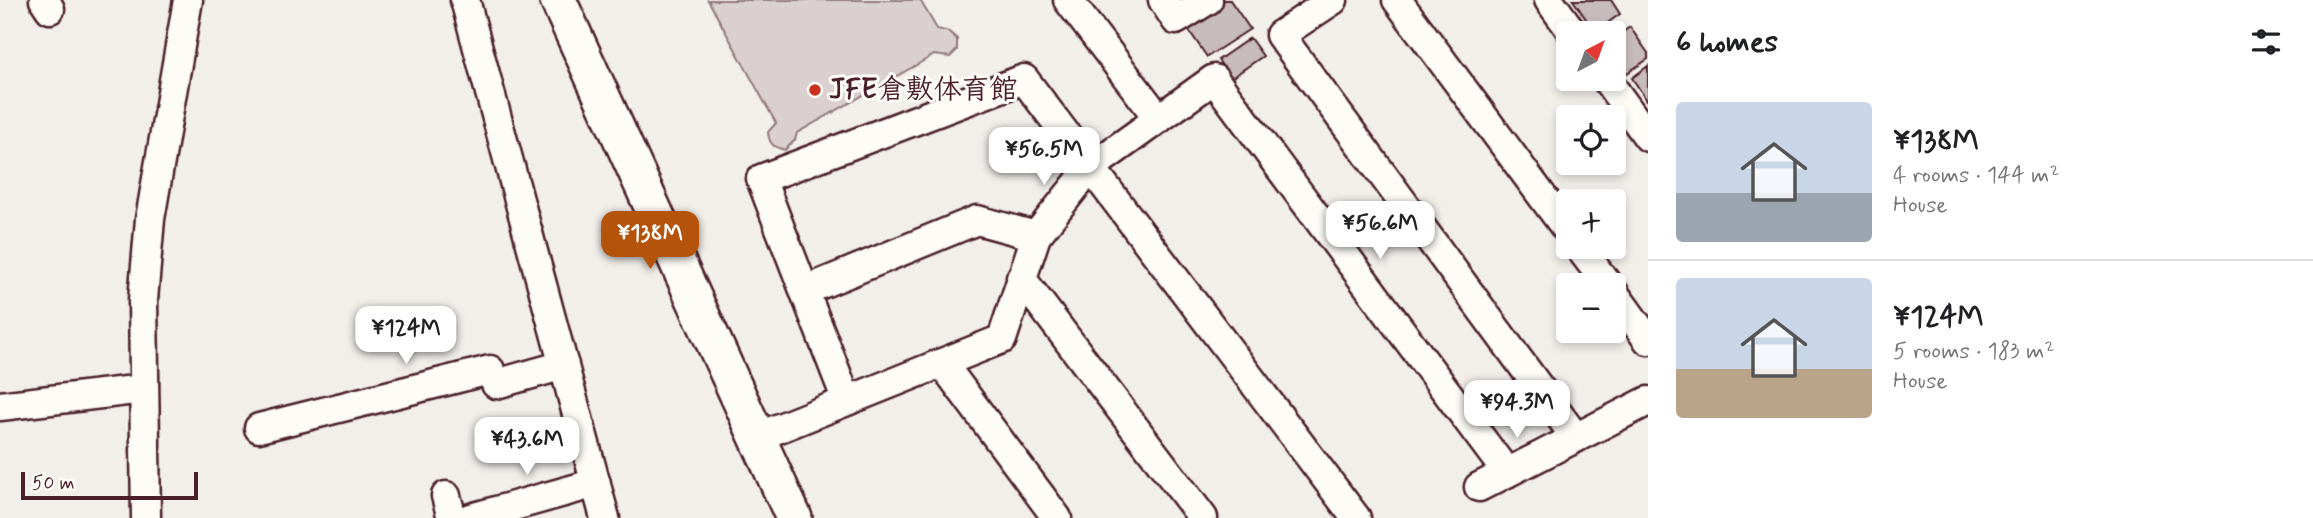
<!DOCTYPE html>
<html lang="en">
<head>
<meta charset="utf-8">
<style>
	body { margin:0; font-family:Mynerve,"Klee One",sans-serif; background:#f2f2f2; color:#202124; height:100vh; display:flex; flex-direction:column; font-size:26px; white-space:nowrap }
	* { box-sizing:border-box; margin:0 }
	p { font-size:23px; color:#757577 }
	.icon { flex:none; width:38px; height:38px; fill:none; stroke:currentColor; stroke-width:2; stroke-linecap:round; stroke-linejoin:round }
	.map { position:relative; flex:1; overflow:hidden }
	.drawer { display:flex; flex-direction:column; background:#fff; width:665px }
	.drawer>* { flex:none }
	.needle { width:46px; rotate:41deg }
	.tools { position:absolute; left:1556px; top:21px; display:grid; gap:14px }
	.tools a { display:grid; place-items:center; width:70px; height:70px; border-radius:7px; background:#fff; box-shadow:0 4px 10px #0003; font-size:35px }
	.scale { position:absolute; left:21px; bottom:18px; width:177px; box-sizing:border-box; padding-left:7px; border:4px solid #4a1f2b; border-top:0; font-size:19px; line-height:24px; white-space:nowrap; color:#4a1f2b; -webkit-text-stroke:5px #fdfcf7; paint-order:stroke }
	.price { position:absolute; translate:-50% -60px; padding:0 16px; border-radius:14px; background:#fff; color:#222; font-size:23px; line-height:46px; filter:drop-shadow(0 2px 4px #0008) }
	.price::after { content:''; position:absolute; left:50%; top:42px; width:21px; height:16px; margin-left:-10px; background:inherit; clip-path:polygon(0 0,100% 0,50% 100%) }
	.price.on { background:#b45309; color:#fff }
	ul { padding:0; list-style:none }
	li { display:flex; align-items:center; gap:21px; height:175px; padding:0 28px }
	li+li { border-top:2px solid #e0e0e0 }
	li span { display:grid; place-items:center; flex:none; width:196px; height:140px; border-radius:7px; color:#555 }
	li>.icon { margin-inline-start:auto }
	span .icon { width:84px; height:84px; fill:#fffc; stroke-width:1 }
	li b { font-size:30px }
	h2 { display:flex; justify-content:space-between; align-items:center; height:84px; padding:0 28px; font-size:30px }
	main { display:flex; flex:1; min-height:0 }
	.map>svg:first-child { display:block }
	.green { fill:#d9d0cf; stroke:#92787d; stroke-width:2 }
	.building { fill:#c8bbbb; stroke:#4a1f2b; stroke-width:2 }
	.lines { fill:none; stroke-linecap:round; stroke-linejoin:round }
	.minor-casing { stroke:#4a1f2b; stroke-width:33 }
	.tertiary-casing { stroke:#4a1f2b; stroke-width:40 }
	.minor { stroke:#fdfcf7; stroke-width:28 }
	.tertiary { stroke:#fdfcf7; stroke-width:35 }
	.poi-dot { fill:#c8321e; stroke:#fdfcf7; stroke-width:2.5 }
	.labels { text-anchor:middle; dominant-baseline:central; stroke-width:6; stroke-linejoin:round; paint-order:stroke }
	.poi-label { font-size:28px; font-weight:bold; fill:#4a1f2b; stroke:#fdfcf7; text-anchor:start }
</style>
</head>
<body>
<main>
<div class="map">
<svg width="1648" height="518" viewBox="0 0 1648 518">
	<rect width="100%" height="100%" fill="#f2efeb"/>
	<filter id="ink" filterUnits="userSpaceOnUse"><feTurbulence type="fractalNoise" baseFrequency=".0143" numOctaves="2"/><feDisplacementMap in="SourceGraphic" scale="14" xChannelSelector="R" yChannelSelector="G"/><feConvolveMatrix kernelMatrix="1 2 1 2 8 2 1 2 1" color-interpolation-filters="sRGB"/></filter>
	<g filter="url(#ink)">
		<path class="green" d="M 708,0 L 920,0 L 937,29 L 949,32 L 957,39 L 957,50 L 950,57 L 934,55 L 797,133 L 795,140 L 785,150 C 774,147 769,145 768,132 L 776,123 Z"/>
		<path class="building" d="M 1218,0 L 1230,0 L 1250,29 L 1207,57 L 1184,23 Z
			M 1573,0 L 1611,0 L 1620,14 L 1595,32 Z
			M 1630,27 L 1648,53 L 1648,59 L 1627,73 L 1614,54 L 1614,38 Z
			M 1250,38 L 1263,56 L 1231,78 L 1218,60 Z
			M 1648,66 L 1648,102 L 1632,78 Z"/>
		<g class="lines">
			<g class="minor-casing">
				<path id="minor" d="M 44,0 L 50,9
					M 465,0 L 605,518
					M 1068,0 L 1159,119
					M 1163,0 L 1176,20 L 1208,0
					M 1333,0 L 1280,35 L 1576,438
					M 1397,0 L 1568,231
					M 1549,0 L 1573,33
					M 1606,79 L 1648,137
					M 1036,236 L 1090,168 L 1214,79 L 1507,473
					M 1579,247 L 1608,285
					M 1021,278 L 1203,518
					M 1614,293 L 1648,340
					M 942,363 L 1057,518
					M 847,401 L 761,179 L 1024,79 L 1356,518
					M 0,406 L 143,389
					M 259,428 L 490,370 L 496,384 L 564,365
					M 757,437 L 1002,339 L 1036,236 L 977,220 L 804,291
					M 1479,487 L 1648,401
					M 446,496 L 452,518
					M 146,518 L 143,300 L 150,219 L 188,0
					M 471,518 L 596,483"/>
			</g>
			<g class="tertiary-casing">
				<path id="tertiary" d="M 558,0 L 794,518"/>
			</g>
			<use href="#minor" class="minor"/>
			<use href="#tertiary" class="tertiary"/>
		</g>
	</g>
	<circle class="poi-dot" cx="815" cy="90" r="7"/>
	<g class="labels">
		<g class="poi-label">
			<text x="829" y="90">JFE倉敷体育館</text>
		</g>
	</g>
</svg>
<div class="tools">
<a><svg class="needle" viewBox="-14 -14 28 28"><path d="M0-13l5 13h-10z" fill="#e53935"/><path d="M0 13l5-13h-10z" fill="#757577"/></svg></a>
<a><svg class="icon" aria-label="locate" viewBox="0 0 24 24"><circle cx="12" cy="12" r="6"/><path d="M12 2v4M12 18v4M2 12h4M18 12h4"/></svg></a>
<a>+</a>
<a>−</a>
</div>
<div class="scale">50 m</div>
<b class="price" style="left:1044px;top:187px">¥56.5M</b>
<b class="price" style="left:1380px;top:261px">¥56.6M</b>
<b class="price on" style="left:650px;top:271px">¥138M</b>
<b class="price" style="left:406px;top:366px">¥124M</b>
<b class="price" style="left:1517px;top:440px">¥94.3M</b>
<b class="price" style="left:527px;top:477px">¥43.6M</b>
</div>
<section class="drawer">
<h2>6 homes<svg class="icon" aria-label="filters" viewBox="0 0 24 24"><path d="M4 7h16M4 17h16"/><circle cx="9" cy="7" r="2"/><circle cx="15" cy="17" r="2"/></svg></h2>
<ul>
<li><span style="background:linear-gradient(#c9d6e8 65%,#9aa5b1 0)"><svg class="icon" aria-label="home" viewBox="0 0 24 24"><path d="M3 11l9-7 9 7M6 9v11h12V9"/></svg></span><div><b>¥138M</b><p>4 rooms · 144 m²</p><p>House</p></div></li>
<li><span style="background:linear-gradient(#c9d6e8 65%,#b9a48a 0)"><svg class="icon" aria-label="home" viewBox="0 0 24 24"><path d="M3 11l9-7 9 7M6 9v11h12V9"/></svg></span><div><b>¥124M</b><p>5 rooms · 183 m²</p><p>House</p></div></li>
</ul>
</section>
</main>
</body>
</html>
